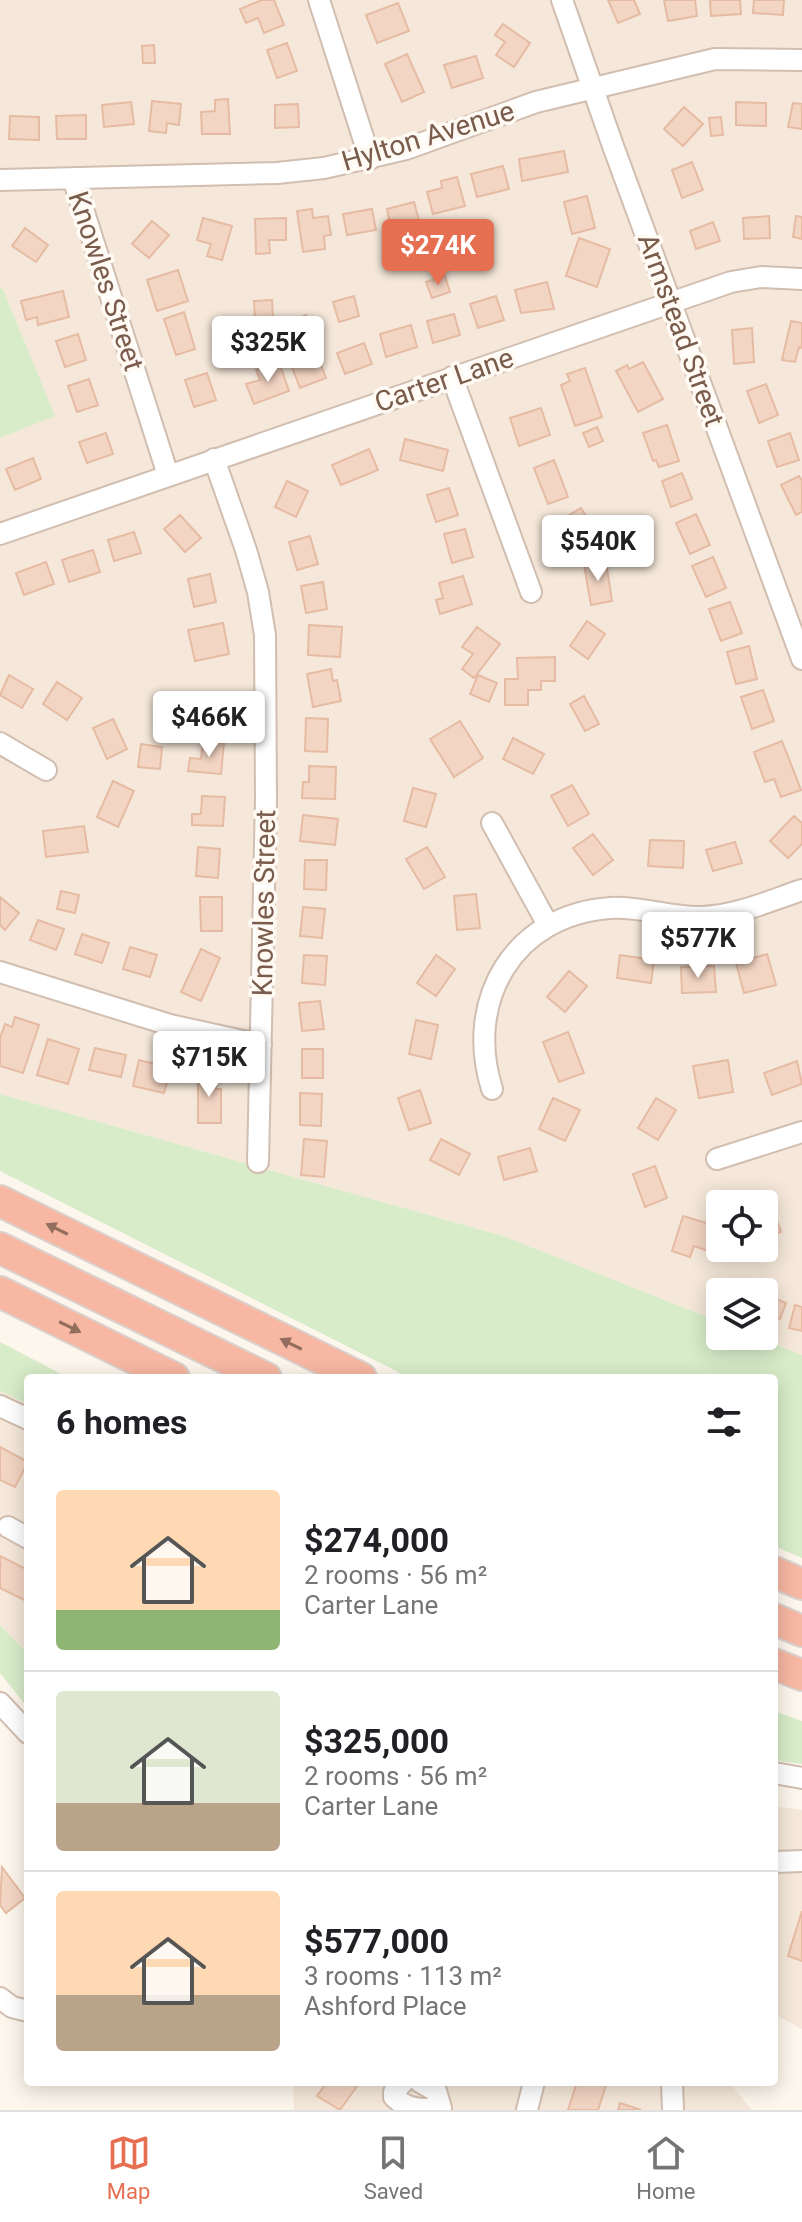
<!DOCTYPE html>
<html lang="en">
<head>
<meta charset="utf-8">
<style>
	body { margin:0; font-family:Roboto,sans-serif; background:#f6f6f6; color:#202124; height:100vh; display:flex; flex-direction:column; font-size:30px; white-space:nowrap }
	* { box-sizing:border-box; margin:0 }
	p { font-size:26px; color:#757577 }
	.icon { flex:none; width:44px; height:44px; fill:none; stroke:currentColor; stroke-width:2; stroke-linecap:round; stroke-linejoin:round }
	.map { position:relative; flex:1; overflow:hidden }
	.sheet { position:absolute; left:24px; top:1374px; width:754px; height:712px; display:flex; flex-direction:column; background:#fff; border-radius:8px; box-shadow:0 4px 20px #0003 }
	.sheet>* { flex:none }
	.fabs { position:absolute; left:706px; top:1190px; display:grid; gap:16px }
	.fabs a { display:grid; place-items:center; width:72px; height:72px; border-radius:8px; background:#fff; box-shadow:0 4px 20px #0003; font-size:40px }
	.price { position:absolute; translate:-50% -68px; padding:0 18px; border-radius:8px; background:#fff; color:#222; font-size:26px; line-height:52px; filter:drop-shadow(0 2px 4px #0008) }
	.price::after { content:''; position:absolute; left:50%; top:48px; width:24px; height:18px; margin-left:-12px; background:inherit; clip-path:polygon(0 0,100% 0,50% 100%) }
	.price.selected { background:#e76f51; color:#fff }
	ul { padding:0; list-style:none }
	li { display:flex; align-items:center; gap:24px; height:200px; padding:0 32px }
	li+li { border-top:2px solid #e0e0e0 }
	li span { display:grid; place-items:center; flex:none; width:224px; height:160px; border-radius:8px; color:#555 }
	li>.icon { margin-inline-start:auto }
	span .icon { width:96px; height:96px; fill:#fffc; stroke-width:1 }
	li b { font-size:34px }
	h2 { display:flex; justify-content:space-between; align-items:center; height:96px; padding:0 32px; font-size:34px }
	.tab-bar { display:flex; justify-content:space-around; align-items:center; height:112px; border-top:2px solid #e0e0e0; background:#fff; font-size:22px; color:#757577 }
	.tab-bar a { display:grid; justify-items:center; gap:4px }
	.tab-bar .selected { color:#e76f51 }
	.map>svg:first-child { display:block }
	.residential { fill:#f5e8da; fill-rule:evenodd }
	.green { fill:#d8ecc9 }
	.building { fill:#f3d5c3; stroke:#e6bba3; stroke-width:2 }
	.lines { fill:none; stroke-linecap:round; stroke-linejoin:round }
	.minor-casing { stroke:#d1beb0; stroke-width:24 }
	.highway-casing { stroke:#dad1cd; stroke-width:34 }
	.minor { stroke:#fff; stroke-width:20 }
	.highway { stroke:#f7b7a3; stroke-width:30 }
	.oneway { fill:#936e5e }
	.labels { text-anchor:middle; dominant-baseline:central; stroke-width:7; stroke-linejoin:round; paint-order:stroke }
	.street-label { font-size:28px; fill:#7a5c4d; stroke:#fffaf3 }
</style>
</head>
<body>
<div class="map">
<svg width="802" height="2110" viewBox="0 0 802 2110">
	<rect width="100%" height="100%" fill="#fdf6ec"/>
	<path class="residential" d="M 0,0 L 802,0 L 802,1355 L 755,1336 L 764,1336 L 764,1292 L 720,1292 L 720,1322 L 503,1236 L 0,1094 L 0,438 L 54,415 L 3,289 L 0,289 ZM 720,1204 L 764,1204 L 764,1248 L 720,1248 Z
		M 0,1391 L 28,1404 L 28,1654 L 0,1625 Z
		M 774,1806 L 802,1810 L 802,2029 L 774,2014 Z
		M 295,2082 L 729,2082 L 752,2110 L 294,2110 L 293,2090 Z"/>
	<path class="green" d="M 0,289 L 3,289 L 55,416 L 0,438 Z
		M 0,1094 L 503,1236 L 720,1322 L 720,1336 L 755,1336 L 802,1355 L 802,1558 L 774,1546 L 774,1378 L 410,1378 L 0,1171 Z
		M 0,1342 L 69,1378 L 28,1378 L 28,1404 L 0,1391 Z
		M 0,1625 L 28,1654 L 28,1708 L 0,1673 Z
		M 774,1711 L 802,1721 L 802,1764 L 774,1760 Z"/>
	<path class="building" d="M 262,0 L 274,0 L 284,25 L 264,33 L 258,18 L 246,23 L 240,9 Z
		M 608,0 L 634,0 L 640,14 L 618,23 Z
		M 664,0 L 695,0 L 697,16 L 668,21 Z
		M 710,0 L 740,0 L 741,14 L 711,16 Z
		M 754,0 L 784,0 L 783,15 L 753,13 Z
		M 398,3 L 409,31 L 377,43 L 366,15 Z
		M 503,24 L 530,43 L 514,67 L 496,55 L 505,42 L 495,35 Z
		M 287,43 L 297,71 L 277,78 L 267,50 Z
		M 154,45 L 155,63 L 143,63 L 142,46 Z
		M 407,54 L 424,92 L 402,102 L 385,64 Z
		M 476,56 L 483,78 L 452,88 L 444,65 Z
		M 228,99 L 230,134 L 202,134 L 201,112 L 215,111 L 215,100 Z
		M 152,101 L 181,104 L 179,125 L 167,123 L 166,133 L 149,131 Z
		M 131,102 L 134,124 L 104,127 L 102,105 Z
		M 736,102 L 766,103 L 766,126 L 736,125 Z
		M 793,103 L 802,104 L 802,129 L 788,127 Z
		M 298,104 L 299,127 L 275,128 L 275,105 Z
		M 684,107 L 703,124 L 683,146 L 664,129 Z
		M 86,115 L 86,139 L 57,139 L 56,116 Z
		M 10,116 L 39,117 L 39,140 L 9,139 Z
		M 721,117 L 723,135 L 711,136 L 709,118 Z
		M 564,151 L 568,172 L 522,181 L 519,159 Z
		M 692,162 L 703,190 L 682,198 L 672,170 Z
		M 503,166 L 509,189 L 477,197 L 471,174 Z
		M 457,177 L 465,206 L 433,214 L 427,192 L 442,188 L 441,181 Z
		M 587,196 L 595,228 L 572,234 L 564,202 Z
		M 414,202 L 420,224 L 392,231 L 387,209 Z
		M 312,209 L 313,218 L 328,216 L 331,235 L 324,236 L 325,249 L 303,252 L 297,211 Z
		M 372,209 L 376,230 L 347,235 L 343,214 Z
		M 769,216 L 770,238 L 744,239 L 743,218 Z
		M 796,216 L 802,217 L 802,239 L 793,237 Z
		M 203,218 L 232,226 L 222,260 L 207,256 L 211,244 L 197,240 Z
		M 286,218 L 286,240 L 269,240 L 270,253 L 256,254 L 255,219 Z
		M 152,221 L 169,235 L 149,258 L 132,244 Z
		M 713,222 L 720,241 L 696,249 L 690,231 Z
		M 25,228 L 48,245 L 36,262 L 12,246 Z
		M 579,238 L 610,249 L 597,287 L 566,276 Z
		M 178,270 L 188,301 L 157,311 L 147,280 Z
		M 445,276 L 450,292 L 432,298 L 426,282 Z
		M 547,282 L 554,309 L 521,313 L 515,290 Z
		M 63,291 L 69,317 L 38,325 L 37,317 L 26,320 L 21,301 Z
		M 354,296 L 359,316 L 339,322 L 333,302 Z
		M 496,296 L 504,320 L 478,328 L 470,304 Z
		M 272,300 L 273,320 L 255,321 L 254,301 Z
		M 184,312 L 195,349 L 176,355 L 164,319 Z
		M 454,314 L 460,335 L 433,343 L 427,321 Z
		M 306,315 L 313,334 L 293,342 L 286,323 Z
		M 791,321 L 802,323 L 802,348 L 799,347 L 795,362 L 782,360 Z
		M 411,325 L 417,347 L 386,357 L 380,334 Z
		M 752,328 L 754,362 L 734,364 L 732,330 Z
		M 78,334 L 86,360 L 65,367 L 56,341 Z
		M 364,343 L 372,364 L 345,374 L 337,353 Z
		M 318,357 L 326,378 L 300,388 L 292,367 Z
		M 279,362 L 289,391 L 254,404 L 246,384 L 260,380 L 256,370 Z
		M 643,362 L 663,399 L 638,412 L 616,371 L 627,365 L 629,369 Z
		M 585,368 L 602,417 L 575,426 L 561,385 L 570,381 L 567,374 Z
		M 207,373 L 216,400 L 194,407 L 185,380 Z
		M 89,379 L 98,405 L 77,412 L 68,386 Z
		M 766,384 L 778,415 L 759,423 L 747,391 Z
		M 541,408 L 550,435 L 519,446 L 510,418 Z
		M 667,425 L 679,461 L 659,467 L 656,460 L 653,461 L 643,433 Z
		M 597,427 L 603,441 L 589,447 L 583,433 Z
		M 106,433 L 113,454 L 87,463 L 79,442 Z
		M 790,433 L 799,460 L 777,467 L 768,441 Z
		M 405,439 L 448,450 L 443,471 L 400,460 Z
		M 369,449 L 378,470 L 341,485 L 332,465 Z
		M 33,458 L 41,479 L 15,490 L 6,469 Z
		M 554,460 L 568,497 L 548,504 L 534,468 Z
		M 682,473 L 692,499 L 671,507 L 662,481 Z
		M 799,476 L 802,481 L 802,512 L 796,515 L 781,485 Z
		M 287,481 L 308,491 L 296,517 L 275,507 Z
		M 449,488 L 458,515 L 436,522 L 427,495 Z
		M 581,508 L 604,546 L 583,558 L 561,520 Z
		M 696,514 L 710,545 L 690,554 L 676,523 Z
		M 180,515 L 201,538 L 185,552 L 164,529 Z
		M 465,529 L 473,557 L 452,563 L 444,534 Z
		M 134,532 L 141,553 L 114,561 L 108,540 Z
		M 310,536 L 318,564 L 297,570 L 289,542 Z
		M 93,550 L 100,572 L 69,582 L 62,560 Z
		M 713,557 L 726,588 L 706,597 L 692,566 Z
		M 46,562 L 54,584 L 24,595 L 16,573 Z
		M 606,562 L 612,601 L 591,605 L 584,565 Z
		M 210,574 L 216,602 L 194,607 L 188,579 Z
		M 463,576 L 472,604 L 440,614 L 436,600 L 443,598 L 439,583 Z
		M 323,582 L 327,609 L 306,613 L 301,586 Z
		M 730,602 L 742,633 L 721,641 L 709,609 Z
		M 587,621 L 605,634 L 588,659 L 570,646 Z
		M 223,623 L 229,654 L 195,661 L 188,630 Z
		M 309,625 L 342,627 L 340,657 L 308,655 Z
		M 477,627 L 500,644 L 474,678 L 462,669 L 473,654 L 462,647 Z
		M 749,646 L 757,679 L 736,684 L 727,652 Z
		M 555,657 L 555,681 L 541,681 L 541,690 L 528,690 L 528,705 L 505,705 L 505,679 L 518,679 L 517,658 Z
		M 331,669 L 333,681 L 337,680 L 341,701 L 313,707 L 307,674 Z
		M 9,675 L 33,689 L 22,708 L 0,695 Z
		M 478,675 L 497,683 L 489,702 L 470,694 Z
		M 57,682 L 82,698 L 67,720 L 43,704 Z
		M 763,690 L 774,721 L 752,729 L 741,697 Z
		M 191,696 L 226,696 L 225,724 L 191,723 Z
		M 584,696 L 599,724 L 585,731 L 570,704 Z
		M 306,718 L 328,719 L 327,752 L 305,751 Z
		M 113,719 L 127,749 L 107,759 L 93,728 Z
		M 460,721 L 483,758 L 454,777 L 430,739 Z
		M 513,738 L 544,754 L 533,774 L 503,759 Z
		M 203,741 L 224,743 L 221,774 L 188,771 L 190,758 L 201,759 Z
		M 782,741 L 801,790 L 781,797 L 774,779 L 765,782 L 754,752 Z
		M 141,744 L 162,747 L 160,769 L 138,767 Z
		M 309,766 L 336,767 L 335,799 L 302,798 L 303,782 L 309,782 Z
		M 113,781 L 134,791 L 118,827 L 97,817 Z
		M 572,785 L 589,814 L 568,826 L 551,796 Z
		M 413,788 L 436,794 L 426,827 L 404,821 Z
		M 202,796 L 225,797 L 223,826 L 192,825 L 192,814 L 201,814 Z
		M 303,815 L 338,819 L 335,845 L 300,841 Z
		M 794,816 L 802,823 L 802,844 L 788,858 L 770,841 Z
		M 84,826 L 88,852 L 46,857 L 43,831 Z
		M 593,834 L 613,860 L 593,875 L 573,848 Z
		M 650,840 L 684,841 L 683,868 L 648,866 Z
		M 735,842 L 742,863 L 713,871 L 706,850 Z
		M 198,847 L 220,849 L 218,878 L 196,876 Z
		M 427,847 L 445,877 L 424,889 L 406,859 Z
		M 305,860 L 327,860 L 326,890 L 304,889 Z
		M 61,891 L 79,895 L 75,913 L 57,909 Z
		M 476,894 L 480,928 L 457,930 L 454,896 Z
		M 0,897 L 19,913 L 5,930 L 0,925 Z
		M 200,897 L 222,897 L 222,931 L 201,931 Z
		M 303,907 L 325,909 L 322,938 L 300,936 Z
		M 38,920 L 64,929 L 56,950 L 30,940 Z
		M 82,934 L 109,943 L 102,963 L 75,954 Z
		M 130,947 L 157,955 L 150,977 L 123,969 Z
		M 201,949 L 220,958 L 201,1001 L 181,992 Z
		M 767,954 L 776,985 L 744,993 L 736,963 Z
		M 304,955 L 327,956 L 325,985 L 302,983 Z
		M 436,955 L 455,969 L 436,996 L 417,983 Z
		M 620,955 L 654,960 L 651,983 L 617,978 Z
		M 714,966 L 716,992 L 682,993 L 681,967 Z
		M 569,971 L 587,986 L 565,1012 L 547,997 Z
		M 320,1001 L 324,1029 L 302,1031 L 299,1003 Z
		M 15,1017 L 39,1025 L 23,1073 L 0,1066 L 0,1038 L 5,1024 L 12,1027 Z
		M 416,1020 L 438,1025 L 431,1059 L 409,1054 Z
		M 568,1032 L 584,1073 L 559,1082 L 543,1042 Z
		M 48,1039 L 79,1049 L 68,1084 L 37,1075 Z
		M 95,1048 L 126,1055 L 121,1077 L 89,1070 Z
		M 302,1049 L 323,1049 L 323,1078 L 302,1078 Z
		M 139,1060 L 171,1068 L 164,1093 L 133,1086 Z
		M 728,1060 L 733,1092 L 699,1098 L 693,1066 Z
		M 797,1061 L 802,1084 L 772,1095 L 764,1073 Z
		M 198,1072 L 216,1072 L 216,1089 L 221,1089 L 221,1123 L 198,1123 Z
		M 420,1090 L 431,1123 L 409,1130 L 398,1098 Z
		M 300,1093 L 322,1094 L 321,1126 L 300,1125 Z
		M 553,1098 L 580,1110 L 565,1141 L 539,1129 Z
		M 656,1098 L 676,1110 L 658,1140 L 638,1128 Z
		M 304,1139 L 327,1141 L 324,1177 L 301,1175 Z
		M 441,1139 L 470,1154 L 459,1175 L 430,1160 Z
		M 530,1148 L 537,1171 L 504,1180 L 498,1157 Z
		M 655,1166 L 667,1198 L 645,1207 L 633,1174 Z
		M 773,1209 L 781,1232 L 764,1238 L 764,1212 Z
		M 683,1216 L 716,1226 L 708,1251 L 694,1246 L 690,1257 L 672,1251 Z
		M 774,1298 L 786,1303 L 780,1319 L 768,1314 Z
		M 795,1305 L 802,1307 L 802,1331 L 789,1328 Z
		M 0,1447 L 28,1462 L 15,1487 L 0,1480 Z
		M 0,1556 L 28,1570 L 28,1602 L 0,1588 Z
		M 2,1867 L 25,1898 L 6,1913 L 0,1905 Z
		M 802,1911 L 802,1961 L 788,1956 Z
		M 327,2082 L 360,2082 L 340,2110 L 317,2096 Z
		M 577,2082 L 607,2082 L 598,2110 L 568,2110 Z
		M 620,2103 L 641,2110 L 618,2110 Z"/>
	<g class="lines">
		<g class="minor-casing">
			<path id="minor" d="M 319,0 L 370,159
				M 562,0 L 613,146 L 802,659
				M 73,178 L 168,475
				M 0,180 L 277,173 L 324,168 L 406,149 L 536,102 L 715,59 L 802,60
				M 452,377 L 531,592
				M 214,459 L 246,550 L 258,592 L 265,635 L 266,798 L 258,1162
				M 0,534 L 731,282 L 761,277 L 802,279
				M 0,743 L 46,770
				M 492,823 L 548,925
				M 0,972 L 170,1025 L 261,1045
				M 492,1089 C 464,1000 514,915 610,908 C 641,906 670,918 701,917 C 736,916 769,901 802,890
				M 717,1159 L 802,1132
				M 0,1406 L 28,1419
				M 8,1527 L 28,1538
				M 0,1703 L 28,1733
				M 774,1773 L 802,1778
				M 774,1862 L 802,1861
				M 0,1998 L 12,2007 L 28,2011
				M 403,2082 L 394,2092 L 394,2097 C 408,2110 422,2110 441,2108 L 436,2091 L 420,2082
				M 672,2082 L 673,2110
				M 527,2110 L 534,2082"/>
		</g>
		<g class="highway-casing">
			<path id="highway" d="M 0,1201 L 361,1378
				M 0,1248 L 266,1378
				M 0,1292 L 174,1378
				M 774,1572 L 802,1584
				M 774,1619 L 802,1631
				M 774,1664 L 802,1675"/>
		</g>
		<use href="#minor" class="minor"/>
		<use href="#highway" class="highway"/>
	</g>
	<defs><path id="oneway-solid" d="M-6-.8H1V-3.2L6.5 0L1 3.2V.8H-6Z" transform="scale(2)"/></defs>
	<g class="oneway">
		<use href="#oneway-solid" transform="translate(57 1229) rotate(-154)"/>
		<use href="#oneway-solid" transform="translate(70 1327) rotate(26)"/>
		<use href="#oneway-solid" transform="translate(291 1344) rotate(-154)"/>
	</g>
	<g class="labels">
		<g class="street-label">
			<text transform="translate(428 136) rotate(-17)">Hylton Avenue</text>
			<text transform="translate(106 281) rotate(72)">Knowles Street</text>
			<text transform="translate(681 330) rotate(70)">Armstead Street</text>
			<text transform="translate(444 380) rotate(-19)">Carter Lane</text>
			<text transform="translate(264 903) rotate(-89)">Knowles Street</text>
		</g>
	</g>
</svg>
<div class="fabs">
<a><svg class="icon" aria-label="locate" viewBox="0 0 24 24"><circle cx="12" cy="12" r="6"/><path d="M12 2v4M12 18v4M2 12h4M18 12h4"/></svg></a>
<a><svg class="icon" aria-label="layers" viewBox="0 0 24 24"><path d="M12 4l9 5-9 5-9-5zM3 14l9 5 9-5"/></svg></a>
</div>
<b class="price selected" style="left:438px;top:287px">$274K</b>
<b class="price" style="left:268px;top:384px">$325K</b>
<b class="price" style="left:598px;top:583px">$540K</b>
<b class="price" style="left:209px;top:759px">$466K</b>
<b class="price" style="left:698px;top:980px">$577K</b>
<b class="price" style="left:209px;top:1099px">$715K</b>
<section class="sheet">
<h2>6 homes<svg class="icon" aria-label="filters" viewBox="0 0 24 24"><path d="M4 7h16M4 17h16"/><circle cx="9" cy="7" r="2"/><circle cx="15" cy="17" r="2"/></svg></h2>
<ul>
<li><span style="background:linear-gradient(#ffd9b3 75%,#8fb573 0)"><svg class="icon" aria-label="home" viewBox="0 0 24 24"><path d="M3 11l9-7 9 7M6 9v11h12V9"/></svg></span><div><b>$274,000</b><p>2 rooms · 56 m²</p><p>Carter Lane</p></div></li>
<li><span style="background:linear-gradient(#dfe7d0 70%,#b9a48a 0)"><svg class="icon" aria-label="home" viewBox="0 0 24 24"><path d="M3 11l9-7 9 7M6 9v11h12V9"/></svg></span><div><b>$325,000</b><p>2 rooms · 56 m²</p><p>Carter Lane</p></div></li>
<li><span style="background:linear-gradient(#ffd9b3 65%,#b9a48a 0)"><svg class="icon" aria-label="home" viewBox="0 0 24 24"><path d="M3 11l9-7 9 7M6 9v11h12V9"/></svg></span><div><b>$577,000</b><p>3 rooms · 113 m²</p><p>Ashford Place</p></div></li>
</ul>
</section>
</div>
<nav class="tab-bar">
<a class="selected"><svg class="icon" aria-label="map" viewBox="0 0 24 24"><path d="M3 6l6-2 6 2 6-2v14l-6 2-6-2-6 2zM9 4v14M15 6v14"/></svg>Map</a>
<a><svg class="icon" aria-label="saved" viewBox="0 0 24 24"><path d="M7 4h10v16l-5-4-5 4z"/></svg>Saved</a>
<a><svg class="icon" aria-label="home" viewBox="0 0 24 24"><path d="M3 11l9-7 9 7M6 9v11h12V9"/></svg>Home</a>
</nav>
</body>
</html>
